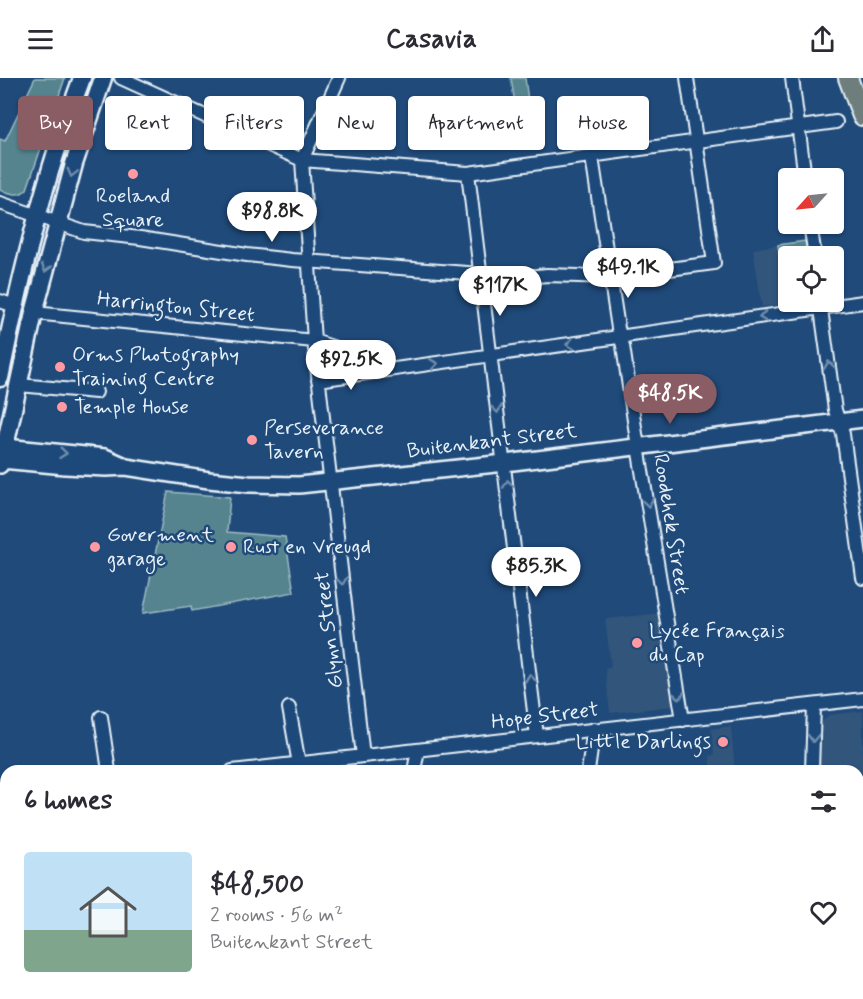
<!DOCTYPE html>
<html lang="en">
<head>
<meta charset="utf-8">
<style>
	body { margin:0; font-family:Mynerve,sans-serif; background:#f7f7f7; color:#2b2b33; height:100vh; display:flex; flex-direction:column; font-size:22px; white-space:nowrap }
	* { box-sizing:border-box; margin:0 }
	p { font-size:20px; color:#7c7c81 }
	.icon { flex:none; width:33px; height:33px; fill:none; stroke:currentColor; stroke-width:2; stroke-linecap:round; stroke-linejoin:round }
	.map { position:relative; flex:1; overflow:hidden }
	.drawer { position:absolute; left:0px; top:687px; width:864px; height:234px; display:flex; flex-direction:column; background:#fff; border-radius:18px 18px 0 0; box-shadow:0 2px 4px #0004 }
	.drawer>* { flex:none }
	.banner { position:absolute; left:18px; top:18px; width:828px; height:54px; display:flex; gap:12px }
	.needle { width:39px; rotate:243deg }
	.tools { position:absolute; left:778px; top:90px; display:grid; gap:12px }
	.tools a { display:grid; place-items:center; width:66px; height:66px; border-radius:6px; background:#fff; box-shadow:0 2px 4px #0004; font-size:30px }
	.price { position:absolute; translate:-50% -51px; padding:0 14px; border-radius:21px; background:#fff; color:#222; font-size:20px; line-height:39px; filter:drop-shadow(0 2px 3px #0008) }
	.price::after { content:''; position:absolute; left:50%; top:36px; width:18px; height:14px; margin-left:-9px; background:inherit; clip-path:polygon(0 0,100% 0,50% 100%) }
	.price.on { background:#8a5d65; color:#fff }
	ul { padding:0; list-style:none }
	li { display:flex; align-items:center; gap:18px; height:150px; padding:0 24px }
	li span { display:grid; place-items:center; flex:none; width:168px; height:120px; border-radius:6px; color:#555 }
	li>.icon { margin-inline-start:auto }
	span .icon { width:72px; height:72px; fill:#fffc; stroke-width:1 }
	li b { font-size:26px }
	h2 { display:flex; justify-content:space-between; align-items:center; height:72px; padding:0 24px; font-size:26px }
	.tag { padding:0 21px; border-radius:6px; background:#fff; box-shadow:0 2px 4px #0004; font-size:21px; line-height:54px }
	.tag.on { background:#8a5d65; color:#fff }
	header { display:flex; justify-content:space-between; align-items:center; height:78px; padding:0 24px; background:#fff; font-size:27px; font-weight:800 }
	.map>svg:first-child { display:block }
	.built { fill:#32547b }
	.green { fill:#54848e; stroke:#9ebac3; stroke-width:1.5 }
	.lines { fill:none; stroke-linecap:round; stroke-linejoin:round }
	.minor-casing { stroke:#e8f1f8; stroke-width:16 }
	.tertiary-casing { stroke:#e8f1f8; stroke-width:20 }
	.secondary-casing { stroke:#e8f1f8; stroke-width:21 }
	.primary-casing { stroke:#e8f1f8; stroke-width:22 }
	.minor { stroke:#1f4a7a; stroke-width:12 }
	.tertiary { stroke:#1f4a7a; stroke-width:15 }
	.secondary { stroke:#1f4a7a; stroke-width:16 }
	.primary { stroke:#6d7e7c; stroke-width:18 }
	.oneway { stroke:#6f8dac }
	.poi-dot { fill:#ff9aa2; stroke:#1f4a7a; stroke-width:2 }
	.labels { text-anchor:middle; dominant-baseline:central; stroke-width:5; stroke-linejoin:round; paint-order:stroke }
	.poi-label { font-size:21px; fill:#e8f1f8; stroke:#1f4a7a; text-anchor:start }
	.street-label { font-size:21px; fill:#e8f1f8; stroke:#1f4a7a }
</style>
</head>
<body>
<header><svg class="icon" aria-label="menu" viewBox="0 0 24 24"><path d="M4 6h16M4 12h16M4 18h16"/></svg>Casavia<svg class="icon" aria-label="share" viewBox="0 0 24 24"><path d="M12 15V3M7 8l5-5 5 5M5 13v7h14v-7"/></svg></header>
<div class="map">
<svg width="863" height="921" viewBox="0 0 863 921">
	<rect width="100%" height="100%" fill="#1f4a7a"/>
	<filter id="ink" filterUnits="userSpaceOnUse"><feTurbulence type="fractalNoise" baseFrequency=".0167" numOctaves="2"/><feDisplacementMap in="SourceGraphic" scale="12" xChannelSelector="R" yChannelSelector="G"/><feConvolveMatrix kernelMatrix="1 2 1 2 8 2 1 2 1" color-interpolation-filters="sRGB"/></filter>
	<g filter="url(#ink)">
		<path class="built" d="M 778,167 L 786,226 L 762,229 L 753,171 Z
			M 662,535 L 675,628 L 610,635 L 605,590 L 611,589 L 605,541 Z
			M 863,633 L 863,843 L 858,838 L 858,693 L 819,693 L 821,645 L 829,637 Z
			M 731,648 L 735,693 L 710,693 L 710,678 L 714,677 L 711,651 Z"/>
		<path class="green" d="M 35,0 L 65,0 L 27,111 C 18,120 11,115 0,112 L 0,61 L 5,63 Z
			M 511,0 L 525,0 L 529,30 L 516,32 Z
			M 805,163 L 808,178 L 789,178 L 789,224 L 800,224 L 786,226 L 778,167 Z
			M 168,414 L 230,419 L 227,454 L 285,459 L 294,514 L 192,533 L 191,528 L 143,535 Z"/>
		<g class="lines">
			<g class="minor-casing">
				<path id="minor" d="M 121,0 L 302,82 L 468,95 L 836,44
					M 339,0 L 302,82 L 314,263 L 363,678
					M 792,0 L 805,100
					M 592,79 L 618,250 L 623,268 L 636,356 L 683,642
					M 468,95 L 537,658
					M 0,125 L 84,154 L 140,160 L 247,177 L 292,182 L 481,196
					M 810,146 L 815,178
					M 481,204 L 547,197 L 610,199 L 714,185 L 687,0
					M 0,223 L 15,228
					M 820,224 L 835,332 L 843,356 L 863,500
					M 34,235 L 314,263 L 345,273 L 361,287 L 377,293
					M 318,302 L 863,224
					M 19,307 L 96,314
					M 289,630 L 299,686
					M 101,639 L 109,693
					M 312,687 L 333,693
					M 232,693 L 863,621
					M 414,693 L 418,672
					M 588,693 L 594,651
					M 812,693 L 814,627
					M 0,720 L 6,719
					M 858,852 L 863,856
					M 822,915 L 847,921
					M 710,921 L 712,915"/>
			</g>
			<g class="tertiary-casing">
				<path id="tertiary" d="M 5,369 L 105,379 L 123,387
					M 0,387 L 2,382 L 65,388 L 106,390 L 126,389 L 209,402 L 249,406 L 299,407 L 505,385 L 863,341
					M 0,835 L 6,837
					M 332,915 L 357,921"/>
			</g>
			<g class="secondary-casing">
				<path id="secondary" d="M 0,300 C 16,221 34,141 59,65 C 66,43 74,22 82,0
					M 0,382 L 2,382 L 34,235 L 74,86 L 103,0"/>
			</g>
			<g class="primary-casing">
				<path id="primary" d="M 848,0 L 862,38"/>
			</g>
			<use href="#minor" class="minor"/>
			<use href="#tertiary" class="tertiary"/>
			<use href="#secondary" class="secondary"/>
			<use href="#primary" class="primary"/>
		</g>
		<defs><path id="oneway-chevron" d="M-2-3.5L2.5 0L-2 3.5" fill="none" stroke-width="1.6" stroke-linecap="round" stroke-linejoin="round" transform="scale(1.5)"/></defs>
		<g class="oneway">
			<use href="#oneway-chevron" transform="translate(72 95) rotate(104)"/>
			<use href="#oneway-chevron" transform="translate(46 190) rotate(105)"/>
			<use href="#oneway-chevron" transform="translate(763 239) rotate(172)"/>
			<use href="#oneway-chevron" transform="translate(570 266) rotate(172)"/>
			<use href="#oneway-chevron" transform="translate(434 286) rotate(-9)"/>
			<use href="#oneway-chevron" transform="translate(829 287) rotate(-98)"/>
			<use href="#oneway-chevron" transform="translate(497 331) rotate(82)"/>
			<use href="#oneway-chevron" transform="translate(63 375) rotate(6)"/>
			<use href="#oneway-chevron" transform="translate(508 406) rotate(-97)"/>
			<use href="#oneway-chevron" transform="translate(648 425) rotate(81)"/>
			<use href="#oneway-chevron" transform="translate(342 503) rotate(83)"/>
			<use href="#oneway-chevron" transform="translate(530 600) rotate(-97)"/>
			<use href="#oneway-chevron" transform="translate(679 618) rotate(81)"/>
			<use href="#oneway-chevron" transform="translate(813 660) rotate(92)"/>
		</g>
	</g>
	<g class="poi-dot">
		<circle cx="133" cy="96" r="6"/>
		<circle cx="60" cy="289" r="6"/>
		<circle cx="62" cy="329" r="6"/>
		<circle cx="252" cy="362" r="6"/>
		<circle cx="95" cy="469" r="6"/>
		<circle cx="231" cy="469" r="6"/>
		<circle cx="637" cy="565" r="6"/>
		<circle cx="723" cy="664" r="6"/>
	</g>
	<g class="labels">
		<g class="poi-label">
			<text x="133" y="118" text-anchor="middle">Roeland<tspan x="133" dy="24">Square</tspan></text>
			<text x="72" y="277">Orms Photography<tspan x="72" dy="24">Training Centre</tspan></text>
			<text x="74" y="329">Temple House</text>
			<text x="264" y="350">Perseverance<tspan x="264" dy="24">Tavern</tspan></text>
			<text x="107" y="457">Goverment<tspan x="107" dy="24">garage</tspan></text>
			<text x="243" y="469">Rust en Vreugd</text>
			<text x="649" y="553">Lycée Français<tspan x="649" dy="24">du Cap</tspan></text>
			<text x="711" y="664" text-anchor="end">Little Darlings</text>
		</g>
		<g class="street-label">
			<text transform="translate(176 229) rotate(6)">Harrington Street</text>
			<text transform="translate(492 363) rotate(-7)">Buitenkant Street</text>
			<text transform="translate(671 446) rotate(81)">Roodehek Street</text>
			<text transform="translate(329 552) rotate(-97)">Glynn Street</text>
			<text transform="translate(545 638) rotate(-7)">Hope Street</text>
		</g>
	</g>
</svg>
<div class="tools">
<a><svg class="needle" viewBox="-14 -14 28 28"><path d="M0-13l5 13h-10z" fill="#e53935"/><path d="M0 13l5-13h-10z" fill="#7c7c81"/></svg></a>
<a><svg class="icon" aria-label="locate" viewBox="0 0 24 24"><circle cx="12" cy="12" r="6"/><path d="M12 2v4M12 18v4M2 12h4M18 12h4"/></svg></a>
</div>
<b class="price" style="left:272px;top:165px">$98.8K</b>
<b class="price" style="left:628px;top:221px">$49.1K</b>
<b class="price" style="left:500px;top:239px">$117K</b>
<b class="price" style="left:351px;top:313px">$92.5K</b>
<b class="price on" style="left:670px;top:347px">$48.5K</b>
<b class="price" style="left:536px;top:520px">$85.3K</b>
<div class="banner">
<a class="tag on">Buy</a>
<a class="tag">Rent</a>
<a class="tag">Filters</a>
<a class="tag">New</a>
<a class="tag">Apartment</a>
<a class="tag">House</a>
</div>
<section class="drawer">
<h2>6 homes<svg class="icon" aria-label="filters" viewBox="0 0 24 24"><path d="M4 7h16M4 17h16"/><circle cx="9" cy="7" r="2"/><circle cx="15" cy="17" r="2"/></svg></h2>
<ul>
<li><span style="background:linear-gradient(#bfe0f5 65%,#7fa58c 0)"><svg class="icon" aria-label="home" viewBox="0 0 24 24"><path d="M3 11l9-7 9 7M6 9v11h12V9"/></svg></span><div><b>$48,500</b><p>2 rooms · 56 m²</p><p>Buitenkant Street</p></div><svg class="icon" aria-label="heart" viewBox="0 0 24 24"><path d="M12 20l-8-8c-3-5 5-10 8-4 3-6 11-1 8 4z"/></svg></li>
</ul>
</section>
</div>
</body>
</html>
